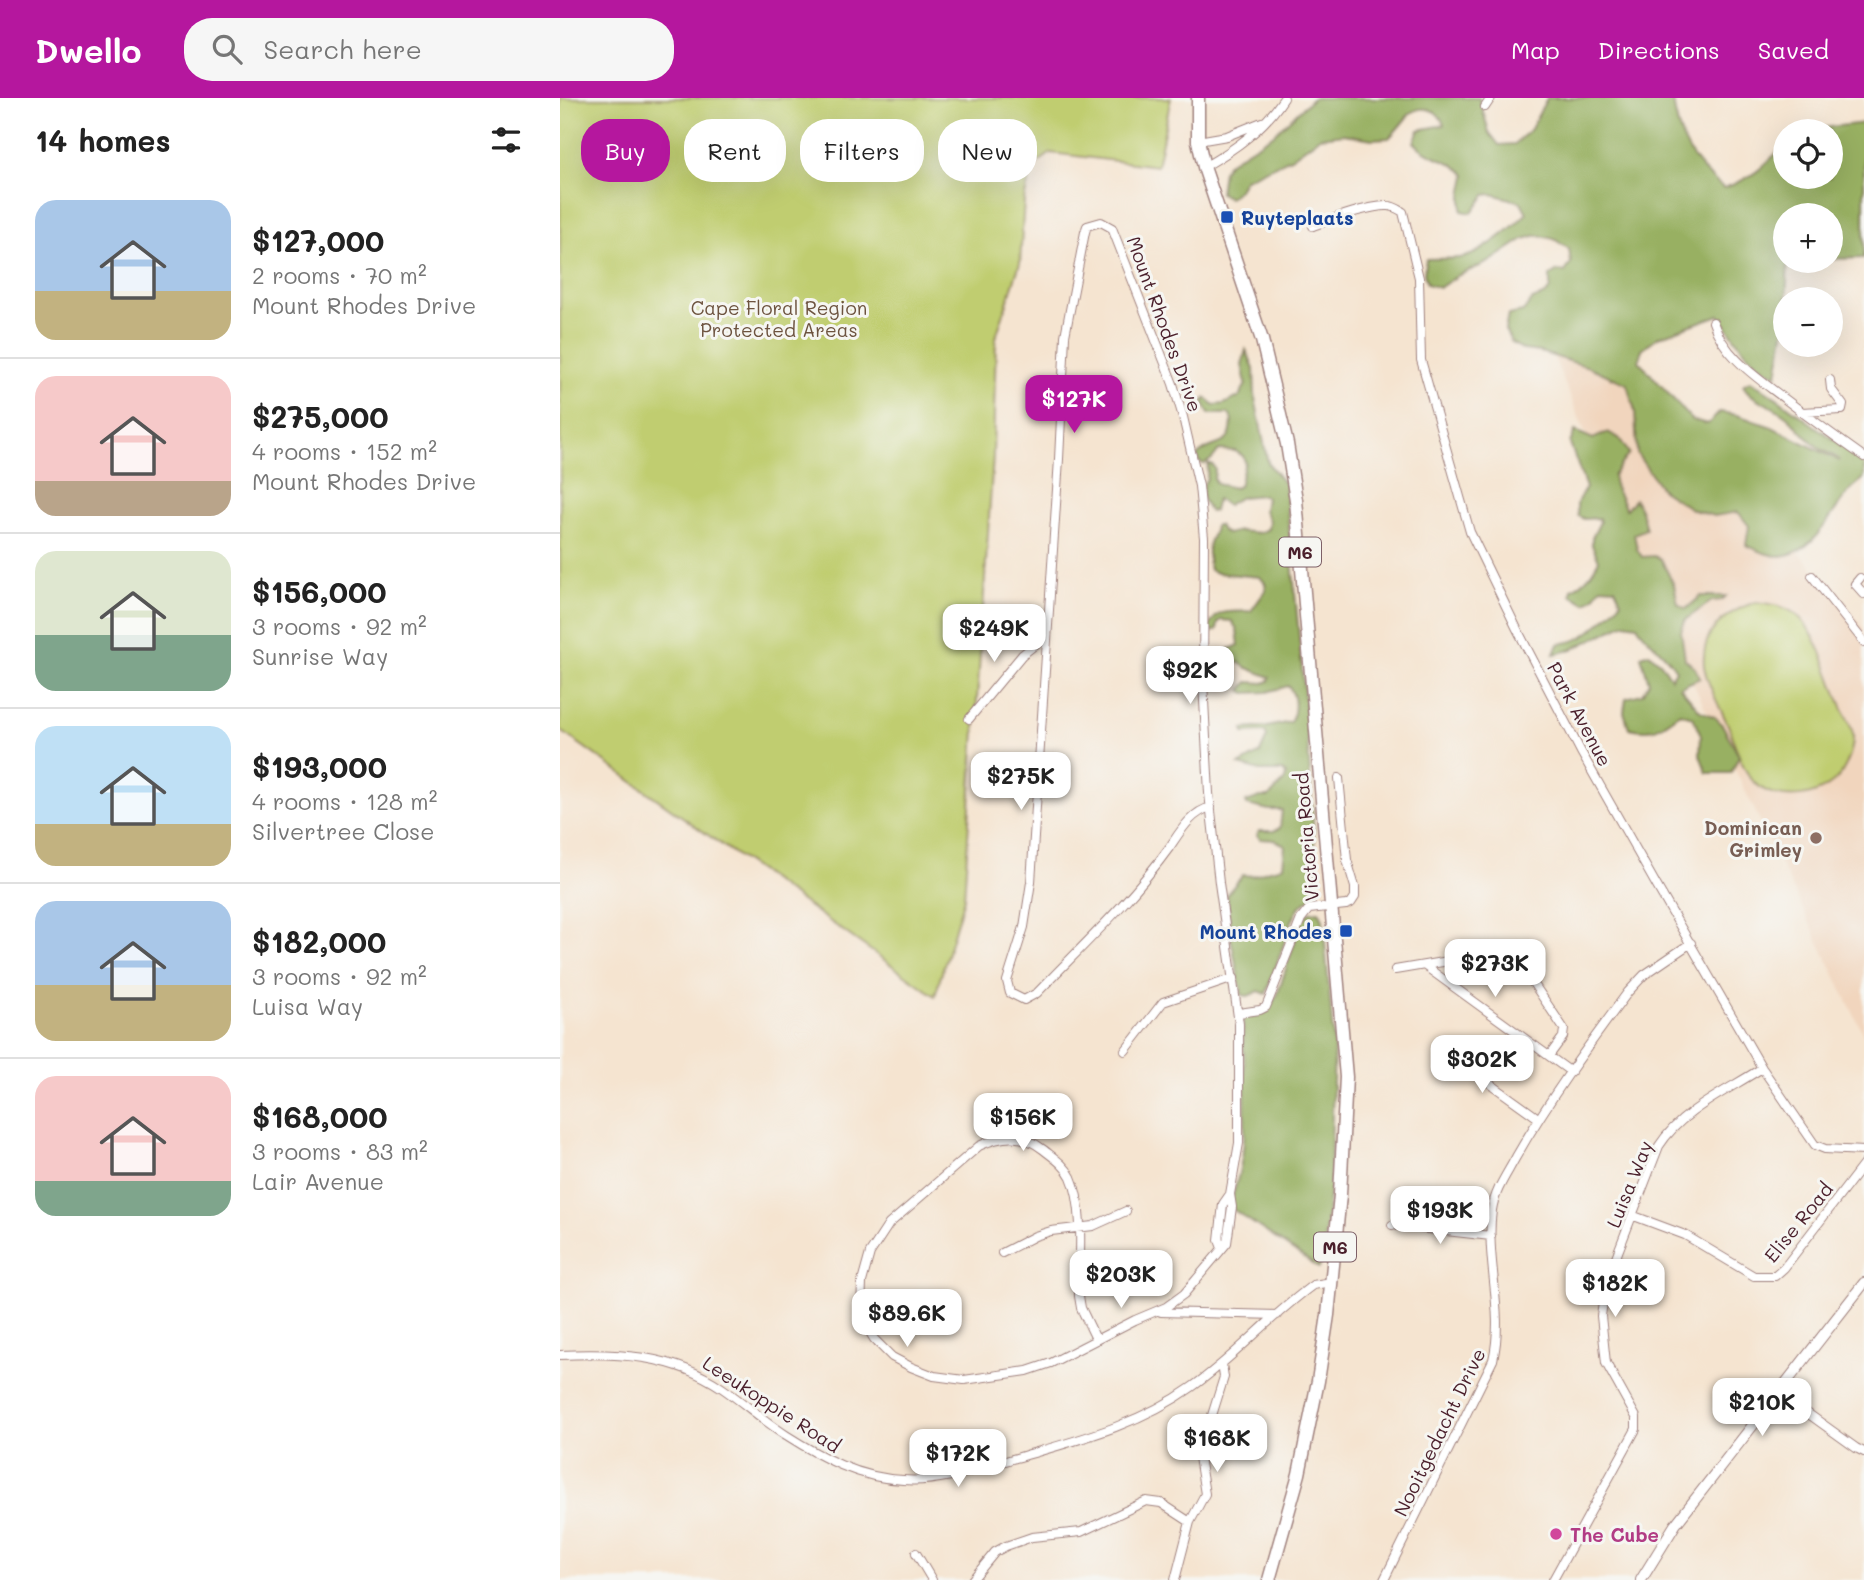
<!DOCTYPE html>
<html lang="en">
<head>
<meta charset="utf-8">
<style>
	body { margin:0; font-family:Mali,sans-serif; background:#f6f6f6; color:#222; height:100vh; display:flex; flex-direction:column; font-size:26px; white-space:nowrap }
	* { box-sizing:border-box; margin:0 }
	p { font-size:23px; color:#767676 }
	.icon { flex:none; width:38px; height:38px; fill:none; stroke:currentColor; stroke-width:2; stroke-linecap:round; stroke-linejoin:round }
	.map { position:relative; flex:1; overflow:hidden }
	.side { display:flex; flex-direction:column; background:#fff; width:560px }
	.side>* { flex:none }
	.top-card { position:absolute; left:21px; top:21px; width:665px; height:63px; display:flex; gap:14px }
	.tools { position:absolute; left:1213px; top:21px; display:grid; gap:14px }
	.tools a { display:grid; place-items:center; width:70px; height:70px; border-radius:50%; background:#fff; box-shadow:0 7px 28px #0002; font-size:35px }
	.price { position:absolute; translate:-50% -60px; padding:0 16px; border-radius:14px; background:#fff; color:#222; font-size:23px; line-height:46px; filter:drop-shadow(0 2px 4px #0008) }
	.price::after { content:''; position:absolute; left:50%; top:42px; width:21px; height:16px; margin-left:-10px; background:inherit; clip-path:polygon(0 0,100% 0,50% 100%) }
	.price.current { background:#b5179e; color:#fff }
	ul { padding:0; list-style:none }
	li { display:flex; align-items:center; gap:21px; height:175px; padding:0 35px }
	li+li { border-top:2px solid #e0e0e0 }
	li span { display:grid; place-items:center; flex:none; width:196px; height:140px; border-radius:21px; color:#555 }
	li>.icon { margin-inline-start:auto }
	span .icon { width:84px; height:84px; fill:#fffc; stroke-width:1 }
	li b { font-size:30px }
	h2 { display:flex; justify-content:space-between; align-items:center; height:84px; padding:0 35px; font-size:30px }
	.tag { padding:0 24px; border-radius:28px; background:#fff; box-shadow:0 7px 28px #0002; font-size:24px; line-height:63px }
	.tag.current { background:#b5179e; color:#fff }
	header { display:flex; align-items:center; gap:42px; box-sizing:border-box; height:98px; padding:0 35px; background:#b5179e; color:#fff }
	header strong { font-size:33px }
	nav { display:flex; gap:38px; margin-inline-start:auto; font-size:24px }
	.search { width:490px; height:63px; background:#f6f6f6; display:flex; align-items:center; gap:18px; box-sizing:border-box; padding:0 24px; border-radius:28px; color:#767676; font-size:26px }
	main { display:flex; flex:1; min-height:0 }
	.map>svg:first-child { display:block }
	.built { fill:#f1d5bd }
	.green { fill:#c0cd6f; stroke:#85764d; stroke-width:2 }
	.forest { fill:#98b062; stroke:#716846; stroke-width:2 }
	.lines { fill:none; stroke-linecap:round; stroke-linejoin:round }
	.minor-casing { stroke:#a0827e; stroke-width:10 }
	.tertiary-casing { stroke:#a0827e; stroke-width:12 }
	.primary-casing { stroke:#a0827e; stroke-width:15 }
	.minor { stroke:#fff; stroke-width:8 }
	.tertiary { stroke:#fff; stroke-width:10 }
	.primary { stroke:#fff; stroke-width:12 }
	.transit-dot { fill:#1a4fb4; stroke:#f6f6f2; stroke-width:2.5 }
	.education-dot { fill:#8d6e63; stroke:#f6f6f2; stroke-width:2.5 }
	.hotel-dot { fill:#d1479c; stroke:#f6f6f2; stroke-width:2.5 }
	.labels { text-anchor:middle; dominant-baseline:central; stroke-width:6; stroke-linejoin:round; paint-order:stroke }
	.shield { fill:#f6f6f2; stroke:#7e6067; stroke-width:2 }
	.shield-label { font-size:18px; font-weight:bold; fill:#4a1f2b }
	.transit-label { font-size:19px; font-weight:bold; fill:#164399; stroke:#f6f6f2; text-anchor:start }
	.park-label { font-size:19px; fill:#6d533f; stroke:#f6f6f2 }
	.street-label { font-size:19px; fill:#4a1f2b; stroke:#f6f6f2 }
	.education-label { font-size:19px; font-weight:bold; fill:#785e54; stroke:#f6f6f2; text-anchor:end }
	.hotel-label { font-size:19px; font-weight:bold; fill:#b23c85; stroke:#f6f6f2; text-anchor:start }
</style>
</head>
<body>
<header>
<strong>Dwello</strong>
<div class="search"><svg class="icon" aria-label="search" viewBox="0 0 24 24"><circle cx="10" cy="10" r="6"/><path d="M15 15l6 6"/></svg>Search here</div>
<nav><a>Map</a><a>Directions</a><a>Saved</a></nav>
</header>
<main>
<section class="side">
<h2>14 homes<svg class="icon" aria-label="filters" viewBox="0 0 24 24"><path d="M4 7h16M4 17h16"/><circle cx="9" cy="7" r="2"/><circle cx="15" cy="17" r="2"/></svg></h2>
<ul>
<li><span style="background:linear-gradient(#a9c7e8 65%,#c2b280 0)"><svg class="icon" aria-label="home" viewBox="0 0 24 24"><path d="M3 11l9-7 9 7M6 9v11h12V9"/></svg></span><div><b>$127,000</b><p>2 rooms · 70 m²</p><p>Mount Rhodes Drive</p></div></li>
<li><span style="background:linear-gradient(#f6c9c9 75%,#b9a48a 0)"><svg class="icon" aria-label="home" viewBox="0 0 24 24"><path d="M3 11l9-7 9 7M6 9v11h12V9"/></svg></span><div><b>$275,000</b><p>4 rooms · 152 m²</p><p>Mount Rhodes Drive</p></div></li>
<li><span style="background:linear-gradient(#dfe7d0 60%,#7fa58c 0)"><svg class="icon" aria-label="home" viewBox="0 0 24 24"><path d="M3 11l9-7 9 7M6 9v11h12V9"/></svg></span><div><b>$156,000</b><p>3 rooms · 92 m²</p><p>Sunrise Way</p></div></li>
<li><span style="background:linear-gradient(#bfe0f5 70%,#c2b280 0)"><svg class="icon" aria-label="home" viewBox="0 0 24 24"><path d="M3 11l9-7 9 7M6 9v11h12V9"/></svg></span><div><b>$193,000</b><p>4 rooms · 128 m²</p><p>Silvertree Close</p></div></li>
<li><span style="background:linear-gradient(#a9c7e8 60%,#c2b280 0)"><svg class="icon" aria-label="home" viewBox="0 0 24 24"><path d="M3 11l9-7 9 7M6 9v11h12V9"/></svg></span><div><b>$182,000</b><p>3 rooms · 92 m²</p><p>Luisa Way</p></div></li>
<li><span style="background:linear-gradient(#f6c9c9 75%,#7fa58c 0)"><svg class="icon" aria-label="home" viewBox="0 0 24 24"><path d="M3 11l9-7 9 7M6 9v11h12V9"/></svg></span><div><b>$168,000</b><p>3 rooms · 83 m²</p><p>Lair Avenue</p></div></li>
</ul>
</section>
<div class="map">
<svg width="1304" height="1482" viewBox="0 0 1304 1482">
	<rect width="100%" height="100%" fill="#f6f6f2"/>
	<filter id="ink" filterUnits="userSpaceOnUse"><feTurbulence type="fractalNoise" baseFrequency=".0143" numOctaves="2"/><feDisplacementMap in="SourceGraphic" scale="14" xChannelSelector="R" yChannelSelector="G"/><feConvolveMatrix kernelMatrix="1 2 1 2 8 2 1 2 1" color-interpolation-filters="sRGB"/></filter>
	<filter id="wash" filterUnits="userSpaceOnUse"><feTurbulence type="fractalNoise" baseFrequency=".00686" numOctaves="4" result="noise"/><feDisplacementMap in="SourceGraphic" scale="28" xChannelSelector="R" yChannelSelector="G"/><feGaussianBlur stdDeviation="1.57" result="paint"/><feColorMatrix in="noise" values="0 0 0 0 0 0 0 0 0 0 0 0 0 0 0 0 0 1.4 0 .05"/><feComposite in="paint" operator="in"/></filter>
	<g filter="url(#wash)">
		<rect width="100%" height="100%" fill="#f5e4d0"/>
		<path class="built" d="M 982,231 L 1078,271 L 1279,500 L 1304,531 L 1304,937 L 1112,542 Z"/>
		<path class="green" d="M 0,0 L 611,0 L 597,68 L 491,55 L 472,69 L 464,102 L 460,165 L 436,239 L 433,358 L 404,800 L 375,898 L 0,632 Z
			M 1196,504 C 1212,506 1228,508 1240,520 C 1261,542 1269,579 1281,606 C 1284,615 1291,626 1293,636 C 1294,649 1288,665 1281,676 C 1262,701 1218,707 1195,685 C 1181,671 1175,645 1168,627 C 1161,611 1146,585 1144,568 C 1141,532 1166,514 1196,504 Z"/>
		<path class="forest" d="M 753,0 L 919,0 L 929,34 L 939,47 L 955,46 L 971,31 L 987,0 L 1113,0 C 1116,37 1133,68 1164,90 C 1195,79 1203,69 1225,46 L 1225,79 L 1270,79 L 1270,33 L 1236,33 L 1304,25 L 1304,160 L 1271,161 L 1270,117 L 1225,117 L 1225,163 L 1228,163 L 1225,230 L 1217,277 C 1190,266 1175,241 1159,217 L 1098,239 L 1082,251 L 1079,263 L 1132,322 L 1148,326 L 1160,314 L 1177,317 L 1212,329 L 1280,363 C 1274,356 1265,354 1258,349 C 1244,339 1236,324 1222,315 C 1207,304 1191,302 1183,287 L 1190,283 C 1212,295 1229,309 1248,323 C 1267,338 1288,348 1304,367 L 1304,380 C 1299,385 1292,389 1288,395 C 1269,417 1255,454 1222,458 C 1210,459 1197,452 1186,447 L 1189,428 L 1178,414 L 1154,418 L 1133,412 L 1102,392 L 1077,356 L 1075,313 L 1067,286 L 1029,269 L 980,254 L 964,252 L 952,245 L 945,232 L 948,217 L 963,214 L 972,202 L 986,197 L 990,190 L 990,178 L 998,173 L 1005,174 L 1011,165 L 1009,151 L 994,141 L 977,137 L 964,141 L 929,164 L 899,177 L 879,190 L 867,186 L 864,176 L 866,161 C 878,160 893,162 905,159 C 922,155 955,128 967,115 L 961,104 L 932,96 L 925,97 L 912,115 L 902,113 L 902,98 L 906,77 C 892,60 868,61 854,44 L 859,32 L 884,27 C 879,11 861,5 848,18 C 842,25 836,33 829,40 L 812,41 L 784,36 L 760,39 L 731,60 L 685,81 L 679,91 L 669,100 L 660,95 L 663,73 L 668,65 L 714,36 Z
			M 686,252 L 694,270 L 695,300 L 708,365 L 725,386 L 745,604 L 758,795 L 740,808 L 732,823 L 706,896 L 699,893 L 688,898 L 682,897 L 671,841 L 667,796 L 683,777 C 694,779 696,777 706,773 C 712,771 717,772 723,768 L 725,747 L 715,742 L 700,741 L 697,737 L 699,733 L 714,733 L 720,730 L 722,712 L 709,712 L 687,707 L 686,704 L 700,699 L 709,699 L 725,682 L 726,676 L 722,673 L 700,673 L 679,667 L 700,655 L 707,639 L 705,634 L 684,635 L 683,631 L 707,629 L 730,624 C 737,614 736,596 728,588 L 707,594 L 685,595 L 681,592 L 688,584 L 704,585 L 709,583 L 710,579 L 685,569 L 678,564 L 659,575 L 652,575 L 648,571 L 667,552 L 679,547 L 677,532 L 672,523 L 661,522 L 658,525 L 657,532 L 652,534 L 649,529 C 658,508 673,515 691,513 L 706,492 L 705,485 L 700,479 L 657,475 L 650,472 C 648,464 647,454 649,445 C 651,438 655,436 655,427 L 659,427 L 662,433 L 667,436 L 679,433 L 700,435 L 708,431 L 709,423 L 704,412 L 706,400 L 703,397 L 681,399 L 667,407 L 657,401 L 654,413 L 650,414 L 642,400 L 643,388 L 647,380 L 648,366 L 652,366 L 655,371 L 654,382 L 657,386 L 675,390 L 679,388 L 685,364 L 683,358 L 675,353 L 659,352 L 652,361 L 644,366 L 639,364 L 637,358 C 648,344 669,350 671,332 C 672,325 673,322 669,316 L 649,316 L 643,304 L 646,300 L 654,307 L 664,306 L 679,299 L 686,286 L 682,267 Z
			M 1015,333 L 1033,341 L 1048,334 L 1059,340 L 1069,355 L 1053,378 L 1056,392 L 1066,411 L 1075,401 L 1081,413 L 1086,431 L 1074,436 L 1077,451 L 1082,459 L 1094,458 L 1101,461 L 1114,487 L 1118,506 L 1126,511 L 1141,498 L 1166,498 L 1162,502 L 1152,503 L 1142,510 L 1125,522 L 1121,533 L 1125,561 L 1135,570 L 1140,580 L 1120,589 L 1140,613 L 1155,619 L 1163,628 L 1179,658 L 1171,675 L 1147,675 L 1140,657 L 1141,637 L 1133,619 L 1120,615 C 1100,631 1094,635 1069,630 L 1064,614 L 1066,600 L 1082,596 L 1089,584 L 1081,558 L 1089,555 L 1101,565 L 1111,580 L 1116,572 C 1106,554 1087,544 1077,527 L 1065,525 L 1011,552 L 994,556 L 998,546 C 1006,545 1013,544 1020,540 C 1029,536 1057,511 1061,503 L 1055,490 L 1041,489 L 1034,499 L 1025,505 L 1011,497 L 1012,491 C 1026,484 1032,475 1039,462 L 1032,447 L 1032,440 L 1040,424 L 1039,420 L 1024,421 L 1018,418 C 1015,405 1018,401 1026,390 L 1010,345 Z
			M 759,813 L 763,821 L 774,949 L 770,1089 L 762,1164 L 759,1170 L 668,1108 C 694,1053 683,979 683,918 L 705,914 L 717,898 L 741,825 L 749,814 Z"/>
	</g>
	<g filter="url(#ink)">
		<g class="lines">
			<g class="minor-casing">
				<path id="minor" d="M 925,9 L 931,0
					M 638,43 L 667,38 L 702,24
					M 644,69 C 675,51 704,31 724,0
					M 753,128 C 772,121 809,107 828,108 C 834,108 838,111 843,114 L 859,180 L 861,262 L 910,434 L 957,531 L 1021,654 L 1098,790 L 1202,970 L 1255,1047 L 1265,1051 L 1304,1053
					M 1153,224 C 1164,259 1198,280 1225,301 C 1251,321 1277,340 1304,359
					M 1241,314 L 1282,312 L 1283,307 L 1271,291 L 1270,282
					M 1252,478 L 1304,544
					M 1300,480 L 1295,486 L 1304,496
					M 409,621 L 462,557 L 486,538
					M 865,868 L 1011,974
					M 835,872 L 942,854 L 955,858 L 1004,931 L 1003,939 L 989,958
					M 679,915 L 700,912 L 706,909 L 741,821 L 749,811 L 786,807 L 791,805 L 795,799 L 795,789 L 787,762 L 779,680
					M 882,951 L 978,1020
					M 565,953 L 603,904 L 674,880
					M 1074,1118 L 1125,1137 L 1194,1178 L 1215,1178 L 1224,1170 L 1304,1066
					M 832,1127 L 931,1138
					M 662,1150 L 659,1142 L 663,1106 L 670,1096
					M 442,1155 L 475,1138 L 491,1133 L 533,1128 L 566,1113
					M 601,1214 L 717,1217
					M 536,1241 L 521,1210 L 519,1198 C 519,1164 525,1110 511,1079 C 505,1067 494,1060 484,1052 C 463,1035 442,1037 419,1048 L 329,1126 L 310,1155 L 302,1184 L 301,1211 L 306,1228 L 314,1241 L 332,1259 L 351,1269 L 374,1278 L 404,1282 L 467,1273 L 491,1265 L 575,1222 L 606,1209 L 624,1196 L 667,1145 L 672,1109 L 670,1096 L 679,1045 L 679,926 L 659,785 L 649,695 L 643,584 L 644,440 L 639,388 L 623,319 L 613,286 L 552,130 L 541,124 L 527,128 L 525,134 L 505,238 L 499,361 L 471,784 L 464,829 L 447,883 L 450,895 L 464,902 L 477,895 C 524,846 569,805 609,750 C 620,734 631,714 651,709
					M 0,1257 C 57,1254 114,1257 162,1290 C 184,1305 204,1323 226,1337 C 262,1360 299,1380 343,1382 C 381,1385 420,1370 456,1360 C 518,1342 579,1327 632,1289 C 675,1259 710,1218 753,1187 L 772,1184
					M 1218,1294 L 1296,1350 L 1304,1354
					M 356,1455 L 372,1482
					M 412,1482 L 435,1454 L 446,1448 L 472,1439 L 521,1434 L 586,1403 L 601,1405 L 630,1424
					M 615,1482 L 630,1424 L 645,1396 L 639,1359 L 664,1279 L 662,1266
					M 824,1482 L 933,1262 C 945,1213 925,1162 932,1112 C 935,1092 947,1076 956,1059 C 989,1001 1028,948 1068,894 L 1084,877 L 1131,845
					M 993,1482 L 1076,1331 L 1076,1319 L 1046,1265 L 1041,1218 L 1046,1185 L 1099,1048 C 1122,1012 1167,993 1202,970"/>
			</g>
			<g class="tertiary-casing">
				<path id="tertiary" d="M 1081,1482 L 1115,1427 L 1304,1185"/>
			</g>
			<g class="primary-casing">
				<path id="primary" d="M 638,0 L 638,43 L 644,69 L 702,242 L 727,346 L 736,402 L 786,979 L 780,1097 L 768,1217 L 758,1283 L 739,1376 L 709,1482"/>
			</g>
			<use href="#minor" class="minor"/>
			<use href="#tertiary" class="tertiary"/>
			<use href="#primary" class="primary"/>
		</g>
	</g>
	<g class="transit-dot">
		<rect x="660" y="112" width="14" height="14" rx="3.5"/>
		<rect x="779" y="826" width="14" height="14" rx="3.5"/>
	</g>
	<circle class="education-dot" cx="1256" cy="740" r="7"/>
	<circle class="hotel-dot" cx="996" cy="1436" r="7"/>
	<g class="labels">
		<g class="shield">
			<rect x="719" y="439.5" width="42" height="29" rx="5"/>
			<rect x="754" y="1134.5" width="42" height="29" rx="5"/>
		</g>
		<g class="shield-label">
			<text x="740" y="454">M6</text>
			<text x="775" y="1149">M6</text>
		</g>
		<g class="transit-label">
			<text x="681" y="119">Ruyteplaats</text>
			<text x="772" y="833" text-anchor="end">Mount Rhodes</text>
		</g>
		<g class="park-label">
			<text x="219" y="209">Cape Floral Region<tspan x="219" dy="22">Protected Areas</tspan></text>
		</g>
		<g class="street-label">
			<text transform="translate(605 226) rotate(70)">Mount Rhodes Drive</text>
			<text transform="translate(1020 616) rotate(62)">Park Avenue</text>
			<text transform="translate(746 739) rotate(-95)">Victoria Road</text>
			<text transform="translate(1069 1086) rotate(-68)">Luisa Way</text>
			<text transform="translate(1238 1124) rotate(-51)">Elise Road</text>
			<text transform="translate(212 1306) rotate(33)">Leeukoppie Road</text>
			<text transform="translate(879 1334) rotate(-64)">Nooitgedacht Drive</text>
		</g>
		<g class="education-label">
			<text x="1242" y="729">Dominican<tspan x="1242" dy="22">Grimley</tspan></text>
		</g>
		<g class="hotel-label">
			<text x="1010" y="1436">The Cube</text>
		</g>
	</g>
</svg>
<div class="tools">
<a><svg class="icon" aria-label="locate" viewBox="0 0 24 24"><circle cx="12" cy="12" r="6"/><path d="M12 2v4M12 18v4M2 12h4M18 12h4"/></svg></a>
<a>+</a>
<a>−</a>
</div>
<b class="price current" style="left:514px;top:337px">$127K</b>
<b class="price" style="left:434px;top:566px">$249K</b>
<b class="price" style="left:630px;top:608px">$92K</b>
<b class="price" style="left:461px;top:714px">$275K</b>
<b class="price" style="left:935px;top:901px">$273K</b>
<b class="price" style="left:922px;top:997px">$302K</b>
<b class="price" style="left:463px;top:1055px">$156K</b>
<b class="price" style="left:880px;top:1148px">$193K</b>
<b class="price" style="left:561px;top:1212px">$203K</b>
<b class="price" style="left:1055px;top:1221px">$182K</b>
<b class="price" style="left:347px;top:1251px">$89.6K</b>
<b class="price" style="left:1202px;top:1340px">$210K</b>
<b class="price" style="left:657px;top:1376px">$168K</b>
<b class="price" style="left:398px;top:1391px">$172K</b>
<div class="top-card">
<a class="tag current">Buy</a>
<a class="tag">Rent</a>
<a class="tag">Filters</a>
<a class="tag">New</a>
</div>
</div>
</main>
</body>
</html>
